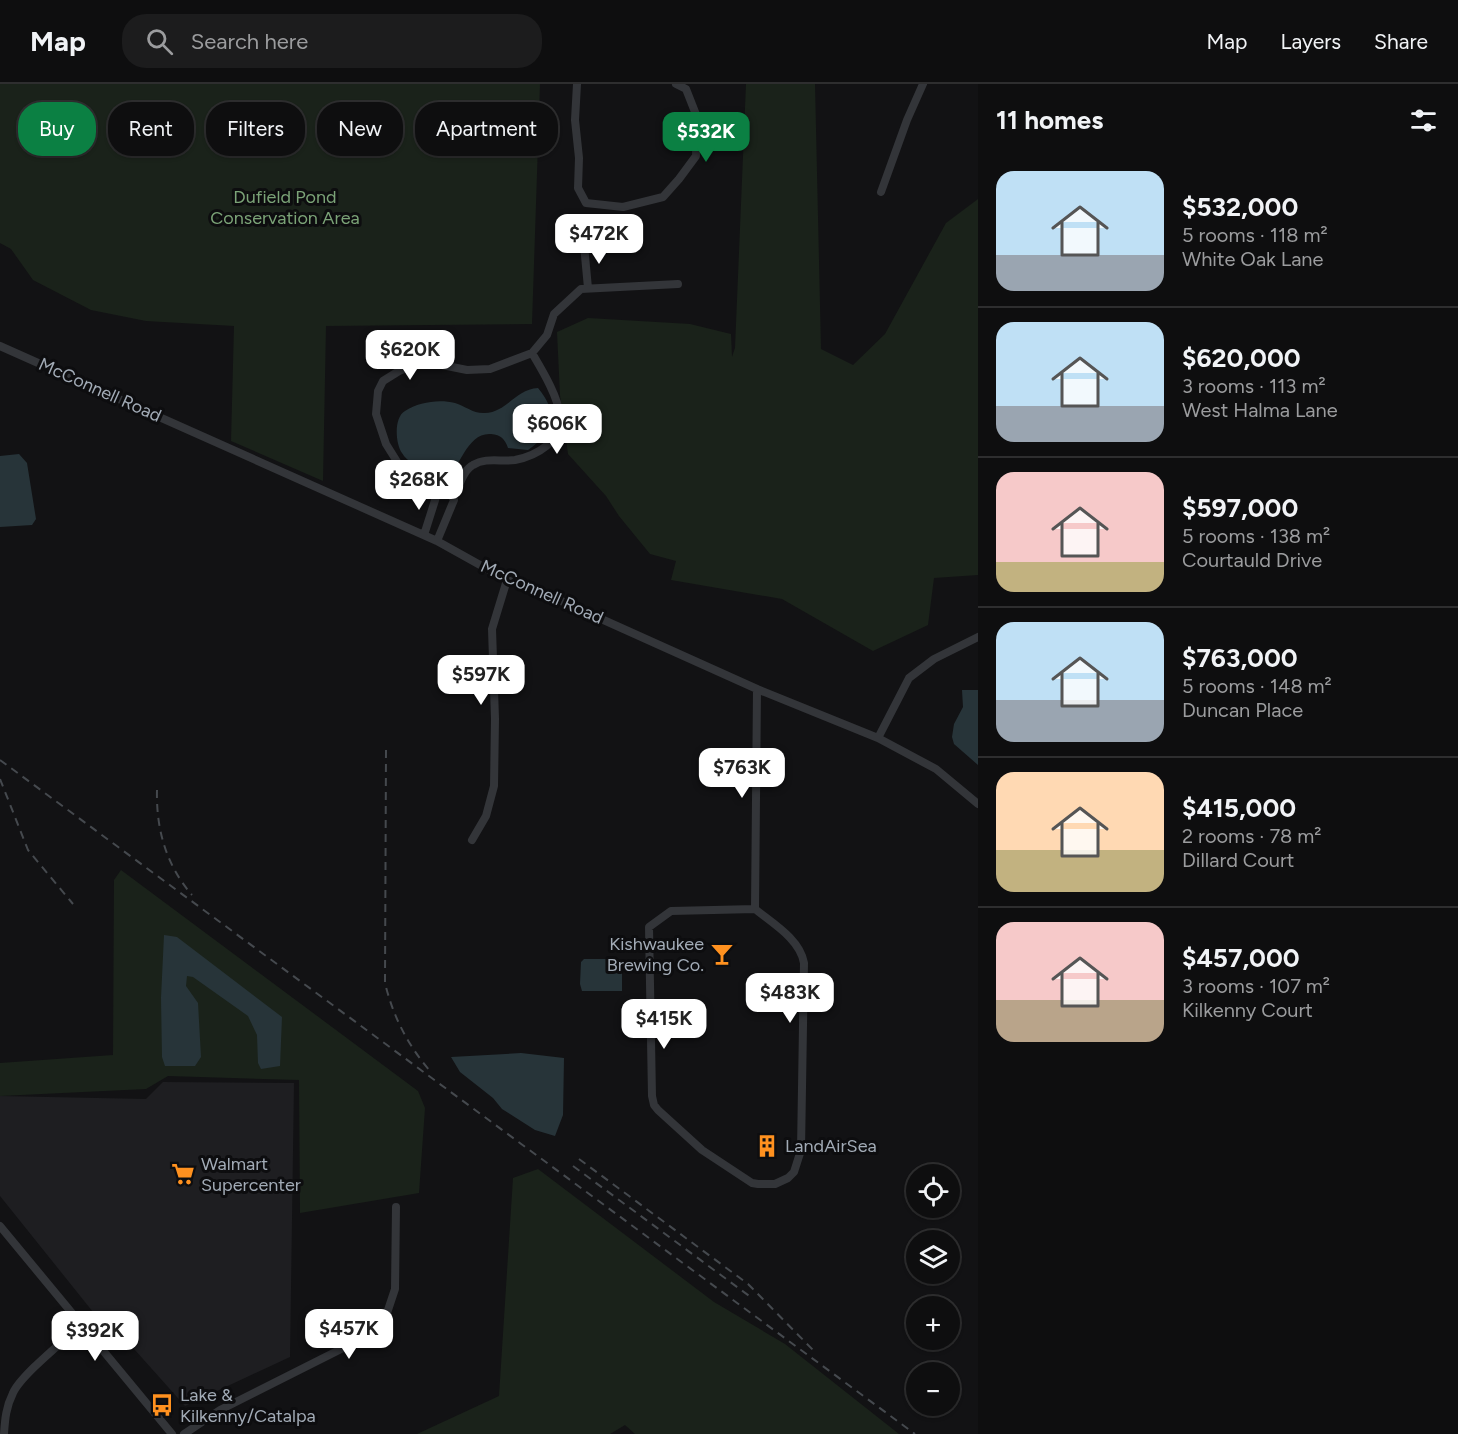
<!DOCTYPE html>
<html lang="en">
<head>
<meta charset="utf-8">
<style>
	body { margin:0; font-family:Figtree,sans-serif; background:#1c1c1d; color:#f1f3f6; height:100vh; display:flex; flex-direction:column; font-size:22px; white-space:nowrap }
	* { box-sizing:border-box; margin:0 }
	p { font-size:20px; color:#9b9c9e }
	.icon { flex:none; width:33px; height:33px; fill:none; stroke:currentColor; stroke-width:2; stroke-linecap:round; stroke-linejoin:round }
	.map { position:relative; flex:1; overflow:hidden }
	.drawer { display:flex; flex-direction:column; background:#0e0e0f; width:480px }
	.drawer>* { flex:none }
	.top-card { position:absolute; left:18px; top:18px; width:570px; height:54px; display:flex; gap:12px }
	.buttons { position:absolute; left:906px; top:1080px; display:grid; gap:12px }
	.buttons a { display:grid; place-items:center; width:54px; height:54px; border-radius:50%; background:#0e0e0f; box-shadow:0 2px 4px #0004,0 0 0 2px #2e2e2f; font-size:30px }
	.price { position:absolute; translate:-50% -51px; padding:0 14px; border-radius:12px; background:#fff; color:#222; font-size:20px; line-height:39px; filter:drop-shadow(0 2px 3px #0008) }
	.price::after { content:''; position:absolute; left:50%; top:36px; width:18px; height:14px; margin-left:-9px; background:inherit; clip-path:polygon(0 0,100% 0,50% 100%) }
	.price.selected { background:#0b8043; color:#fff }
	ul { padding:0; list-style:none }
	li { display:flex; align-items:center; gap:18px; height:150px; padding:0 18px }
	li+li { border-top:2px solid #2e2e2f }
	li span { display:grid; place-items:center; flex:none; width:168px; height:120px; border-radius:18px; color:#555 }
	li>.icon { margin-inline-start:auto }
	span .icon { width:72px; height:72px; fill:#fffc; stroke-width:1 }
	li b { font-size:26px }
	h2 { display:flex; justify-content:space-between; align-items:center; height:72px; padding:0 18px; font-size:26px }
	.pill { padding:0 21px; border-radius:24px; background:#0e0e0f; box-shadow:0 2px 4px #0004,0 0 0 2px #2e2e2f; font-size:21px; line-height:54px }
	.pill.selected { background:#0b8043; color:#fff }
	header { display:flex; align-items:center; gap:36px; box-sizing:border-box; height:84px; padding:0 30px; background:#0e0e0f; border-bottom:2px solid #2e2e2f }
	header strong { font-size:28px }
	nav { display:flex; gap:33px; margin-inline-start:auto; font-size:21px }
	.search { width:420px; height:54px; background:#1c1c1d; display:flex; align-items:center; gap:15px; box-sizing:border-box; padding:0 21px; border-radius:24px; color:#9b9c9e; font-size:22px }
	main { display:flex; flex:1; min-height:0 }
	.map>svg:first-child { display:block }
	.built { fill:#1e1e21 }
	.green { fill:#1a221a }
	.water { fill:#273439 }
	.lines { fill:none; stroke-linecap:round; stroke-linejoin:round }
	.minor { stroke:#333539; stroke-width:8 }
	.rail { stroke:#45494e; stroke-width:2; stroke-dasharray:8 6; stroke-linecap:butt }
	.labels { text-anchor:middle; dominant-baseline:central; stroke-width:6; stroke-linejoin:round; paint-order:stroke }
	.park-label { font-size:18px; fill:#7ba377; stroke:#0d0d0f }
	.street-label { font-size:18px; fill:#a2abb6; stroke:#0d0d0f }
	.poi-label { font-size:18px; fill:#a2abb6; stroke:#0d0d0f; text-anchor:start }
</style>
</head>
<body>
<header>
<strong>Map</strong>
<div class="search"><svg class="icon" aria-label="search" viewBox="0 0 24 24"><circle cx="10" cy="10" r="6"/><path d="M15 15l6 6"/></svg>Search here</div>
<nav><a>Map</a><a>Layers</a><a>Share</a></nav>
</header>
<main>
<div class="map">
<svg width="978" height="1350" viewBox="0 0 978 1350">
	<rect width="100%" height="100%" fill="#121214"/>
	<path class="built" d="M 163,998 L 294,999 L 290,1273 L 185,1322 L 118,1247 L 97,1233 L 0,1112 L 0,1012 L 146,1015 Z"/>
	<path class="green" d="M 0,0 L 540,0 L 532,240 L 326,242 L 323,397 L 231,357 L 234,242 L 146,237 L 91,226 L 33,196 L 11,165 L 0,159 Z
		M 746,0 L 815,0 L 821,265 L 853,281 L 885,250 L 946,139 L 978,115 L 978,491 L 934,494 L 928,541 L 873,567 L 782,515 L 671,496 L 676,477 L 650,470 L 619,432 L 606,412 L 568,370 L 560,311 L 557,248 L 588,234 L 690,240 L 731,250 L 732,273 L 735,264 Z
		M 121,786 L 418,1007 L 425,1024 L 419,1109 L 300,1129 L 299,996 L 168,992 L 146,1005 L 0,1012 L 0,979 L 113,971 L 114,796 Z
		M 538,1085 L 714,1218 L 785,1260 L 899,1350 L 635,1350 L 625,1341 L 610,1350 L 417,1350 L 499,1312 L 513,1094 Z"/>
	<path class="water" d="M 538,304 C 559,330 555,347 528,366 L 508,364 C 505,355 501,351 491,350 C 467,348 459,385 445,399 C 440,399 436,399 432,396 C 426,392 432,395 427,389 C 419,382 407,378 402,369 C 395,359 394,333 405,327 C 419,318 439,315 455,319 C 465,322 474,330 485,329 C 507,328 516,305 538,304 Z
		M 19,370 L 27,379 L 36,435 L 32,441 L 0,443 L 0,372 Z
		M 962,606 L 978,606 L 978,681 L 954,660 L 952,653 L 954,640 L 963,623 Z
		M 164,851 L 177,853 L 282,933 L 280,982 L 261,985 L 258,979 L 257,951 L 248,932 L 193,893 L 187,892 L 186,902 L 198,919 L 201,973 L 195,982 L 165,982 L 162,973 L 161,914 Z
		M 584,875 L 622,875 L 622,907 L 582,907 L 580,900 L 581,878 Z
		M 521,969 L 564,974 L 563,1031 L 555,1052 L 535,1046 L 502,1025 L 493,1014 L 460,988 L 451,973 Z"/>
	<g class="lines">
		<path class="minor" d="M 577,0 L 575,36 L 579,74 L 578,104 L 586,119 L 623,123 L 663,113 L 679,95 L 696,72 L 697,33 L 686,5 L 676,0
			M 881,108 L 907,36 L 923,0
			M 584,161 L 588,204
			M 0,262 L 437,457 L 507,496 L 548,511 L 757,605 L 878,654 L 936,685 L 978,720
			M 437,410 L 427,407 L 401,384 L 386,360 L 376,330 L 378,307 L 383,297 L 399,287 L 412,282 L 432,279 L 467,286 L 490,285 L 532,269 L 547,251 L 554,230 L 581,205 L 678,200
			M 437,410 L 458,403 C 462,395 465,385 473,381 C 486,373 501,378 515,376 C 536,372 563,357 560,332 C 558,312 542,286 532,269
			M 424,451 L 437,410
			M 437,457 L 454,416 L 449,407
			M 878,654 L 909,594 L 934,575 L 978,553
			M 472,756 L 486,732 L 494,702 L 495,635 L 492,545 L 507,496
			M 755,825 C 772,839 800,855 804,879 L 801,1066 L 794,1088 L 788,1094 L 775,1100 L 758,1100 L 752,1099 L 702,1066 L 658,1026 L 654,1021 L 652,1012 L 649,843 L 671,827 Z
			M 755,825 L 757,605
			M 0,1142 L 172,1350
			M 4,1350 C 5,1335 6,1323 13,1309 C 21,1291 65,1256 81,1241
			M 184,1350 L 220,1326 L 363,1254 L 384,1238 L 395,1205 L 396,1123"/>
		<path class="rail" d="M 386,666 L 385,899 C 393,932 407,960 430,987
			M 0,676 L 915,1350
			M 0,695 L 28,766 L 73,820
			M 157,706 C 156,745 166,781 192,811
			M 579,1075 L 748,1200 L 815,1268
			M 573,1082 L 752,1214"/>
	</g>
	<defs>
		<g id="bar-bare" transform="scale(1.8)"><path d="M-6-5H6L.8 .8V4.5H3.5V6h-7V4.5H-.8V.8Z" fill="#ff911f" stroke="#0d0d0f" stroke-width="2.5" paint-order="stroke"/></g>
		<g id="building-bare" transform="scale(1.8)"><path d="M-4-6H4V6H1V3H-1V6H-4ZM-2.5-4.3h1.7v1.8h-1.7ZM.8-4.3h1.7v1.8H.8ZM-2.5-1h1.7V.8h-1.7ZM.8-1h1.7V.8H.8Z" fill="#ff911f" stroke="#0d0d0f" stroke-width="2.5" paint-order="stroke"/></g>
		<g id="supermarket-bare" transform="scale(1.8)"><path d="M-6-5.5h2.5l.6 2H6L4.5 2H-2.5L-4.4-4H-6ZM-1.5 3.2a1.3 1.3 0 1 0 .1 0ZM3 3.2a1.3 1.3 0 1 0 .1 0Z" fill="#ff911f" stroke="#0d0d0f" stroke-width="2.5" paint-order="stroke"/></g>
		<g id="bus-bare" transform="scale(1.8)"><path d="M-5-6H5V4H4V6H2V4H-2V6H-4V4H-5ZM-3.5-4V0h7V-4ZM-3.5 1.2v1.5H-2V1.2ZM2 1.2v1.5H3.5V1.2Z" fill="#ff911f" stroke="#0d0d0f" stroke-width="2.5" paint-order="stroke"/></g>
	</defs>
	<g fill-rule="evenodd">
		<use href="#bar-bare" x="722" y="870"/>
		<use href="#building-bare" x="767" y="1062"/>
		<use href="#supermarket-bare" x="183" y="1090"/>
		<use href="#bus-bare" x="162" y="1321"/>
	</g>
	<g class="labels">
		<g class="park-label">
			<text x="285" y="113">Dufield Pond<tspan x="285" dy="21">Conservation Area</tspan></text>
		</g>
		<g class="street-label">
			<text transform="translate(100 306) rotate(24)">McConnell Road</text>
			<text transform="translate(542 508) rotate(24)">McConnell Road</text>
		</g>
		<g class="poi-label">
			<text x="704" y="860" text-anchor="end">Kishwaukee<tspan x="704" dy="21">Brewing Co.</tspan></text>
			<text x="785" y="1062">LandAirSea</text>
			<text x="201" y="1080">Walmart<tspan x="201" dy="21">Supercenter</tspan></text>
			<text x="180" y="1311">Lake &amp;<tspan x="180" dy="21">Kilkenny/Catalpa</tspan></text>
		</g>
	</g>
</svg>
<div class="buttons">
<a><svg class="icon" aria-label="locate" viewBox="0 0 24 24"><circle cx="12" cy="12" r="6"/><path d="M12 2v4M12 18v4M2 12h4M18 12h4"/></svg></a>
<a><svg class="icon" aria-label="layers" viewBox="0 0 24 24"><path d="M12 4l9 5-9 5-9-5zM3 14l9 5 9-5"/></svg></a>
<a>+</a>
<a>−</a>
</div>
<b class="price selected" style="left:706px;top:79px">$532K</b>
<b class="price" style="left:599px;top:181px">$472K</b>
<b class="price" style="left:410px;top:297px">$620K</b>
<b class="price" style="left:557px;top:371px">$606K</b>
<b class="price" style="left:419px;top:427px">$268K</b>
<b class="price" style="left:481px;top:622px">$597K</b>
<b class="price" style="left:742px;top:715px">$763K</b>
<b class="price" style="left:790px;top:940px">$483K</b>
<b class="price" style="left:664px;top:966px">$415K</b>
<b class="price" style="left:349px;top:1276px">$457K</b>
<b class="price" style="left:95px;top:1278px">$392K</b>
<div class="top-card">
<a class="pill selected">Buy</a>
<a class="pill">Rent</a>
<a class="pill">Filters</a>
<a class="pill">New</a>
<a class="pill">Apartment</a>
</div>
</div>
<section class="drawer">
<h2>11 homes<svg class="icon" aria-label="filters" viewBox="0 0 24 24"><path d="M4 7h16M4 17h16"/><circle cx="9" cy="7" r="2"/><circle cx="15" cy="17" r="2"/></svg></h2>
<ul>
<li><span style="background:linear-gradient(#bfe0f5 70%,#9aa5b1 0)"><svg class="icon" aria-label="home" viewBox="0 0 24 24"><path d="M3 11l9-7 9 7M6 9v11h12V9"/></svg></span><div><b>$532,000</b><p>5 rooms · 118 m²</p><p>White Oak Lane</p></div></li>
<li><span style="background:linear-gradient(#bfe0f5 70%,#9aa5b1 0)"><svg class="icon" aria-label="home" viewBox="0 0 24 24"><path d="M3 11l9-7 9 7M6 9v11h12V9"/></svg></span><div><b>$620,000</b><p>3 rooms · 113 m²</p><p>West Halma Lane</p></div></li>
<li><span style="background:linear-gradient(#f6c9c9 75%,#c2b280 0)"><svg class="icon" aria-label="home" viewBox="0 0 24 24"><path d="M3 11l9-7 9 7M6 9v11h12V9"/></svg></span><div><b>$597,000</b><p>5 rooms · 138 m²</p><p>Courtauld Drive</p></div></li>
<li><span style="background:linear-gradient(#bfe0f5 65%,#9aa5b1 0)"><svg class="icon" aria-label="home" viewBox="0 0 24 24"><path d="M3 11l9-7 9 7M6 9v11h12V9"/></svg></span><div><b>$763,000</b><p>5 rooms · 148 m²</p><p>Duncan Place</p></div></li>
<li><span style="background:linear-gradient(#ffd9b3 65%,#c2b280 0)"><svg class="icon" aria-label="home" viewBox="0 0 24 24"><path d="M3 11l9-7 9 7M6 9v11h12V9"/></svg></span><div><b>$415,000</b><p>2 rooms · 78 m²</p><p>Dillard Court</p></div></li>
<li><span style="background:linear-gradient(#f6c9c9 65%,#b9a48a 0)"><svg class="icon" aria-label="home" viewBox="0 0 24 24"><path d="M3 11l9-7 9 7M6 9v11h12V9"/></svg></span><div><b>$457,000</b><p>3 rooms · 107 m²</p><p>Kilkenny Court</p></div></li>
</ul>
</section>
</main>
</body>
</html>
